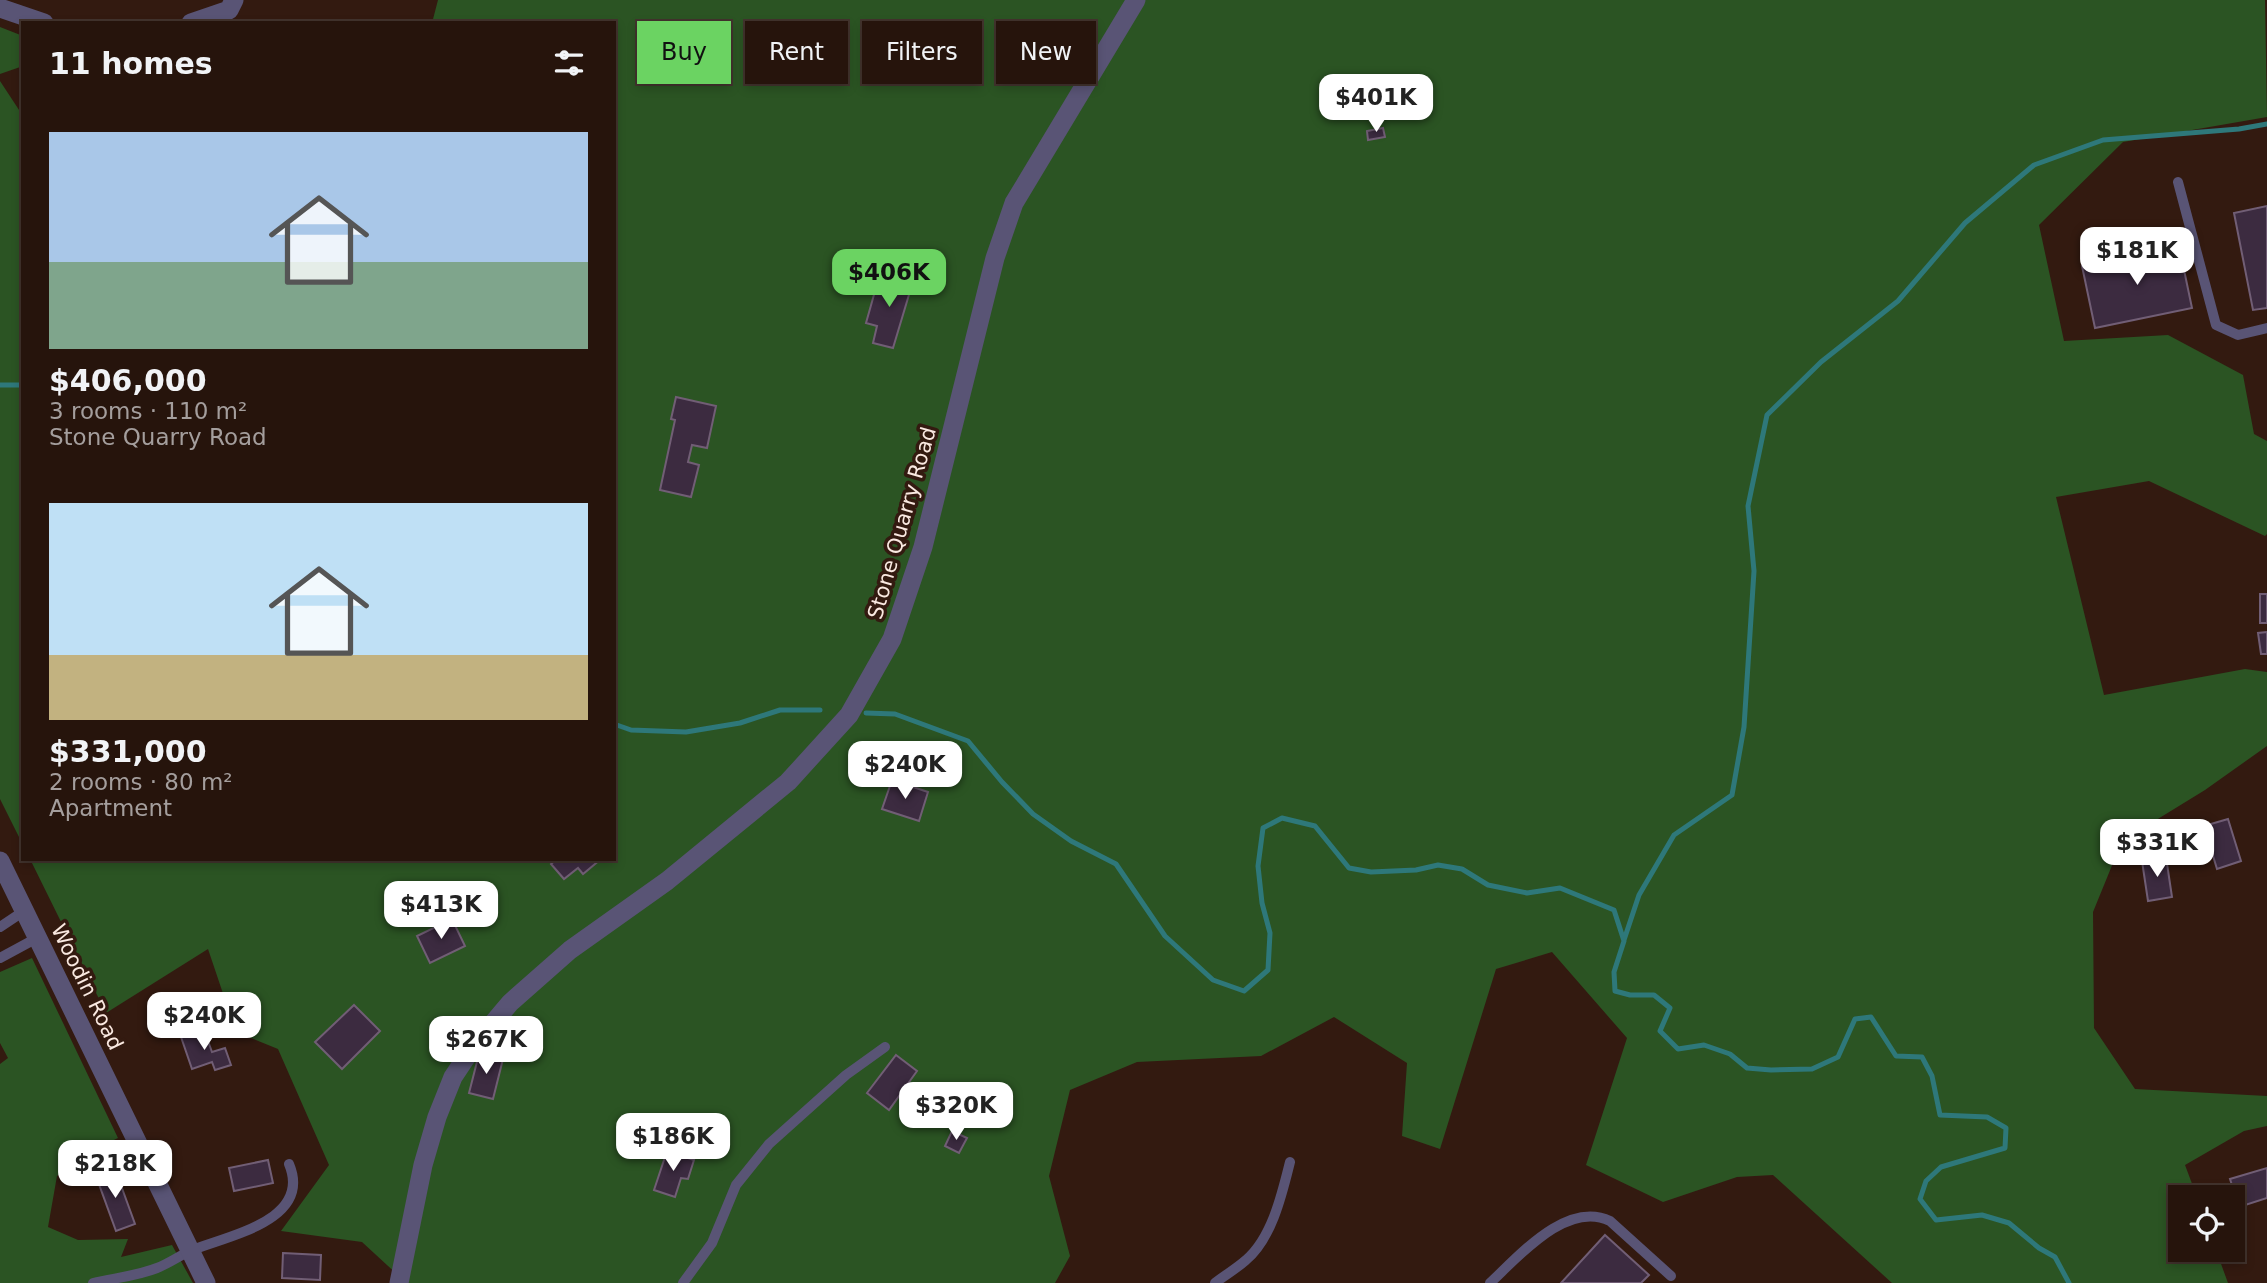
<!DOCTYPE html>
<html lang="en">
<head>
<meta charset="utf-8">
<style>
	body { margin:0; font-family:"DejaVu Sans",sans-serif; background:#2e1d15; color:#f1f3f6; height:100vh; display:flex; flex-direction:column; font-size:26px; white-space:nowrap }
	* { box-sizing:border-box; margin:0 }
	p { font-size:23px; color:#a49e9d }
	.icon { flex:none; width:38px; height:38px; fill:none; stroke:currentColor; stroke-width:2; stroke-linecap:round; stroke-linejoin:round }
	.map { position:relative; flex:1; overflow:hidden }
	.sheet { position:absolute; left:21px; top:21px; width:595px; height:840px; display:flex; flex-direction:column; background:#26140c; border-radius:0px; box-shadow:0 4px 10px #0003,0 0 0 2px #42332d }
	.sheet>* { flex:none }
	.hud { position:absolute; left:637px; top:21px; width:665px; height:63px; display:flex; gap:14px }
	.fabs { position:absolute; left:2168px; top:1185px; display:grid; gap:14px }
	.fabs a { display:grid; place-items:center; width:77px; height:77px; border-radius:0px; background:#26140c; box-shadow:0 4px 10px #0003,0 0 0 2px #42332d; font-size:35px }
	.price { position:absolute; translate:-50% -60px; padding:0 16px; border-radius:14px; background:#fff; color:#222; font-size:23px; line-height:46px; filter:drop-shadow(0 2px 4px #0008) }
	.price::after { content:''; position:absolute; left:50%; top:42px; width:21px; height:16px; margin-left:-10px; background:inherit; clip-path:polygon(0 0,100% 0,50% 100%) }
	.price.on { background:#6bd362; color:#111 }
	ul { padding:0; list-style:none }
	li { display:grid; align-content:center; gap:14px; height:371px; padding:0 28px }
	li span { display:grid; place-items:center; height:217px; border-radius:0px; color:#555 }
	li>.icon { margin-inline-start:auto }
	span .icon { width:126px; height:126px; fill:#fffc; stroke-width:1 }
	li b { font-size:30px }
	h2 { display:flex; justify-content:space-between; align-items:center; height:84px; padding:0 28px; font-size:30px }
	.tag { padding:0 24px; border-radius:0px; background:#26140c; box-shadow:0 4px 10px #0003,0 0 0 2px #42332d; font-size:24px; line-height:63px }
	.tag.on { background:#6bd362; color:#111 }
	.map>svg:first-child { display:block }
	.green { fill:#2b5423 }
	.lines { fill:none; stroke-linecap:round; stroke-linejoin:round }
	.stream { stroke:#2e787a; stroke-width:5 }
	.building { fill:#3c2b40; stroke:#715e75; stroke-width:2 }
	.service { stroke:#595475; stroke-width:10 }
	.minor { stroke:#595475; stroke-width:19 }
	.tertiary { stroke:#595475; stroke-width:19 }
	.labels { text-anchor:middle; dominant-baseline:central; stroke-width:7; stroke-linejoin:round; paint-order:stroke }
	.street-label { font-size:21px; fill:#fae9e1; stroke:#331a10 }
</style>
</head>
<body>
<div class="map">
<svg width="2267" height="1283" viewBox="0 0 2267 1283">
	<rect width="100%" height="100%" fill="#331a10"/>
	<path class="green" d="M 438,0 L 2265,0 L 2267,117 L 2123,142 L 2039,225 L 2064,341 L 2168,335 L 2243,375 L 2254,434 L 2267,441 L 2267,534 L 2265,536 L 2149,481 L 2056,497 L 2104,695 L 2245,669 L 2267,672 L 2267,746 L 2205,790 L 2122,841 L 2093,912 L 2094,1028 L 2135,1089 L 2267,1096 L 2267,1126 L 2244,1131 L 2185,1165 L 2197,1197 L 2180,1197 L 2180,1250 L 2216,1250 L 2228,1283 L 1892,1283 L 1773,1175 L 1737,1177 L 1663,1202 L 1586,1165 L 1627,1038 L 1552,952 L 1496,969 L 1440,1149 L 1402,1136 L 1407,1063 L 1334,1017 L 1261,1056 L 1137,1062 L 1070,1090 L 1049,1176 L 1070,1256 L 1055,1283 L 399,1283 L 400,1277 L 362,1242 L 281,1231 L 329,1165 L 278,1049 L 236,1032 L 208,949 L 106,1013 L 30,859 L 614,859 L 614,23 L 432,23 Z
		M 0,27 L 23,36 L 23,66 L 0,74 Z
		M 0,81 L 23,116 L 23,845 L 0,799 Z
		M 32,958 L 118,1138 L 81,1156 L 57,1176 L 48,1227 L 78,1240 L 128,1239 L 121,1257 L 172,1245 L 193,1283 L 0,1283 L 0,1064 L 8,1058 L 0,1043 L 0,972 Z"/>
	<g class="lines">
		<path class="stream" d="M 0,385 L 23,385
			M 866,713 L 895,714 L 968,741 L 1002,782 L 1033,814 L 1071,841 L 1116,864 L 1165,936 L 1213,980 L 1244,991 L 1268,970 L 1270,933 L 1262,903 L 1258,866 L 1263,828 L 1282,818 L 1315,826 L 1349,868 L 1371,872 L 1416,870 L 1438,865 L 1462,869 L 1488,885 L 1527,893 L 1560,888 L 1614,910 L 1624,941 L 1614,972 L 1615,991 L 1630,995 L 1654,995 L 1670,1008 L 1660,1031 L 1678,1049 L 1704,1045 L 1730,1054 L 1747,1068 L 1771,1070 L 1812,1069 L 1838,1057 L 1855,1019 L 1871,1017 L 1896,1056 L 1922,1057 L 1932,1076 L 1940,1115 L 1987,1117 L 2006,1128 L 2005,1148 L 1941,1167 L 1926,1181 L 1920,1199 L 1936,1220 L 1982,1215 L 2009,1223 L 2039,1248 L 2055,1257 L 2069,1283
			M 614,724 L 631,730 L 686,732 L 740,723 L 780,710 L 820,710
			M 1624,940 L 1639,895 L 1674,835 L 1732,795 L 1744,727 L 1754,571 L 1748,506 L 1767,415 L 1821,362 L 1898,301 L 1965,223 L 2034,165 L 2103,140 L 2239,129 L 2267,124"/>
	</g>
	<path class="building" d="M 1383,128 L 1385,137 L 1368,140 L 1367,131 Z
		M 2267,206 L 2267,308 L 2253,310 L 2234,213 Z
		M 2179,246 L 2192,308 L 2095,328 L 2082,266 Z
		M 895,272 L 914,278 L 893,348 L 873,343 L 877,326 L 866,323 L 877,284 L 890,288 Z
		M 676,397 L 716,406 L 707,448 L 692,445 L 688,462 L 699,465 L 691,497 L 660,490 L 675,420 L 671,419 Z
		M 2260,594 L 2267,594 L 2267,623 L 2260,623 Z
		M 2267,632 L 2267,654 L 2261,654 L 2258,633 Z
		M 892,780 L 928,792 L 919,821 L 882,809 Z
		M 2228,819 L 2241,861 L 2217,869 L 2204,826 Z
		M 2166,857 L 2172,897 L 2148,901 L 2142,861 Z
		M 557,859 L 601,859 L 583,874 L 578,868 L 564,879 L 551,864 Z
		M 452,919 L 465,946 L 430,963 L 417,936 Z
		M 354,1005 L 380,1031 L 342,1069 L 315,1042 Z
		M 204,1030 L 212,1052 L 225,1048 L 231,1065 L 215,1070 L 212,1062 L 192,1069 L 181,1037 Z
		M 479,1054 L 503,1059 L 493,1099 L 469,1093 Z
		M 896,1055 L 917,1071 L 889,1110 L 867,1093 Z
		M 636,1119 L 656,1129 L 646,1148 L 626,1137 Z
		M 952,1131 L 967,1138 L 959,1153 L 945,1146 Z
		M 667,1151 L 694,1160 L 688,1179 L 681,1178 L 675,1197 L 654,1190 Z
		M 268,1160 L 273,1183 L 234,1191 L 229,1168 Z
		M 2267,1168 L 2267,1198 L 2239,1207 L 2230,1179 Z
		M 115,1169 L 135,1224 L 116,1231 L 96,1176 Z
		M 1605,1235 L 1649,1275 L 1641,1283 L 1561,1283 Z
		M 283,1253 L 321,1255 L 320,1280 L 282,1278 Z"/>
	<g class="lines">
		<path class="service" d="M 2178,182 L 2216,325 L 2238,335 L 2267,328
			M 0,927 L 24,911
			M 0,958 L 37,938
			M 93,1283 C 114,1278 137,1276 157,1268 C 168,1264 179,1256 190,1251 C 226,1236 313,1221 289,1164
			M 683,1283 L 712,1243 L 736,1185 L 769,1144 L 846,1075 L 885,1047
			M 1215,1283 C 1225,1275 1236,1269 1246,1260 C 1272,1238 1282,1194 1290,1162
			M 1490,1283 C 1519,1256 1567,1200 1610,1221 L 1671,1276"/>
		<path class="minor" d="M 0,8 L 44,23
			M 191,23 L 229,10 L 234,0
			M 399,1283 L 423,1165 L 437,1117 L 453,1077 L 473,1047 L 510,1003 L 570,950 L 667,881 L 788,782 L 849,715 L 892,639 L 923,547 L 995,258 L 1014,203 L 1136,0"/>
		<path class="tertiary" d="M 0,861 L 206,1283"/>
	</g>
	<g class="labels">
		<g class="street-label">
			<text transform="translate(902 523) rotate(-74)">Stone Quarry Road</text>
			<text transform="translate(87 987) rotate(64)">Woodin Road</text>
		</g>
	</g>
</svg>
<div class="fabs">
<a><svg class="icon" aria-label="locate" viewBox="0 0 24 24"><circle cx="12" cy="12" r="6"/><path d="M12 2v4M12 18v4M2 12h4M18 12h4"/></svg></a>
</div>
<b class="price" style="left:1376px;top:134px">$401K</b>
<b class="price" style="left:2137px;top:287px">$181K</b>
<b class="price on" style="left:889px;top:309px">$406K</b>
<b class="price" style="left:905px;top:801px">$240K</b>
<b class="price" style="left:2157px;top:879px">$331K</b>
<b class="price" style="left:441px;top:941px">$413K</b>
<b class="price" style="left:204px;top:1052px">$240K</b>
<b class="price" style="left:486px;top:1076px">$267K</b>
<b class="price" style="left:956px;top:1142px">$320K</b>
<b class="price" style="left:673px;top:1173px">$186K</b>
<b class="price" style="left:115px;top:1200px">$218K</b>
<div class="hud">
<a class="tag on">Buy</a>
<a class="tag">Rent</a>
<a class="tag">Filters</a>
<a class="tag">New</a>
</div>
<section class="sheet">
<h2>11 homes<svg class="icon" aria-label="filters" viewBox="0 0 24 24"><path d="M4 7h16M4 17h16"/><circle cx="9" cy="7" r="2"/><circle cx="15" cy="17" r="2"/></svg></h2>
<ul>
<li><span style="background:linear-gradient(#a9c7e8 60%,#7fa58c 0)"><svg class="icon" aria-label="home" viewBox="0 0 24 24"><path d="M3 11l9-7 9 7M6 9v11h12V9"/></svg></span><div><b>$406,000</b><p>3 rooms · 110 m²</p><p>Stone Quarry Road</p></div></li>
<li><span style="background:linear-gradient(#bfe0f5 70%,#c2b280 0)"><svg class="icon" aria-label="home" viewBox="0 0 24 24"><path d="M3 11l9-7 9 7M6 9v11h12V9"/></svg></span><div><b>$331,000</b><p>2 rooms · 80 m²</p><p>Apartment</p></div></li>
</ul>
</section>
</div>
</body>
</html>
